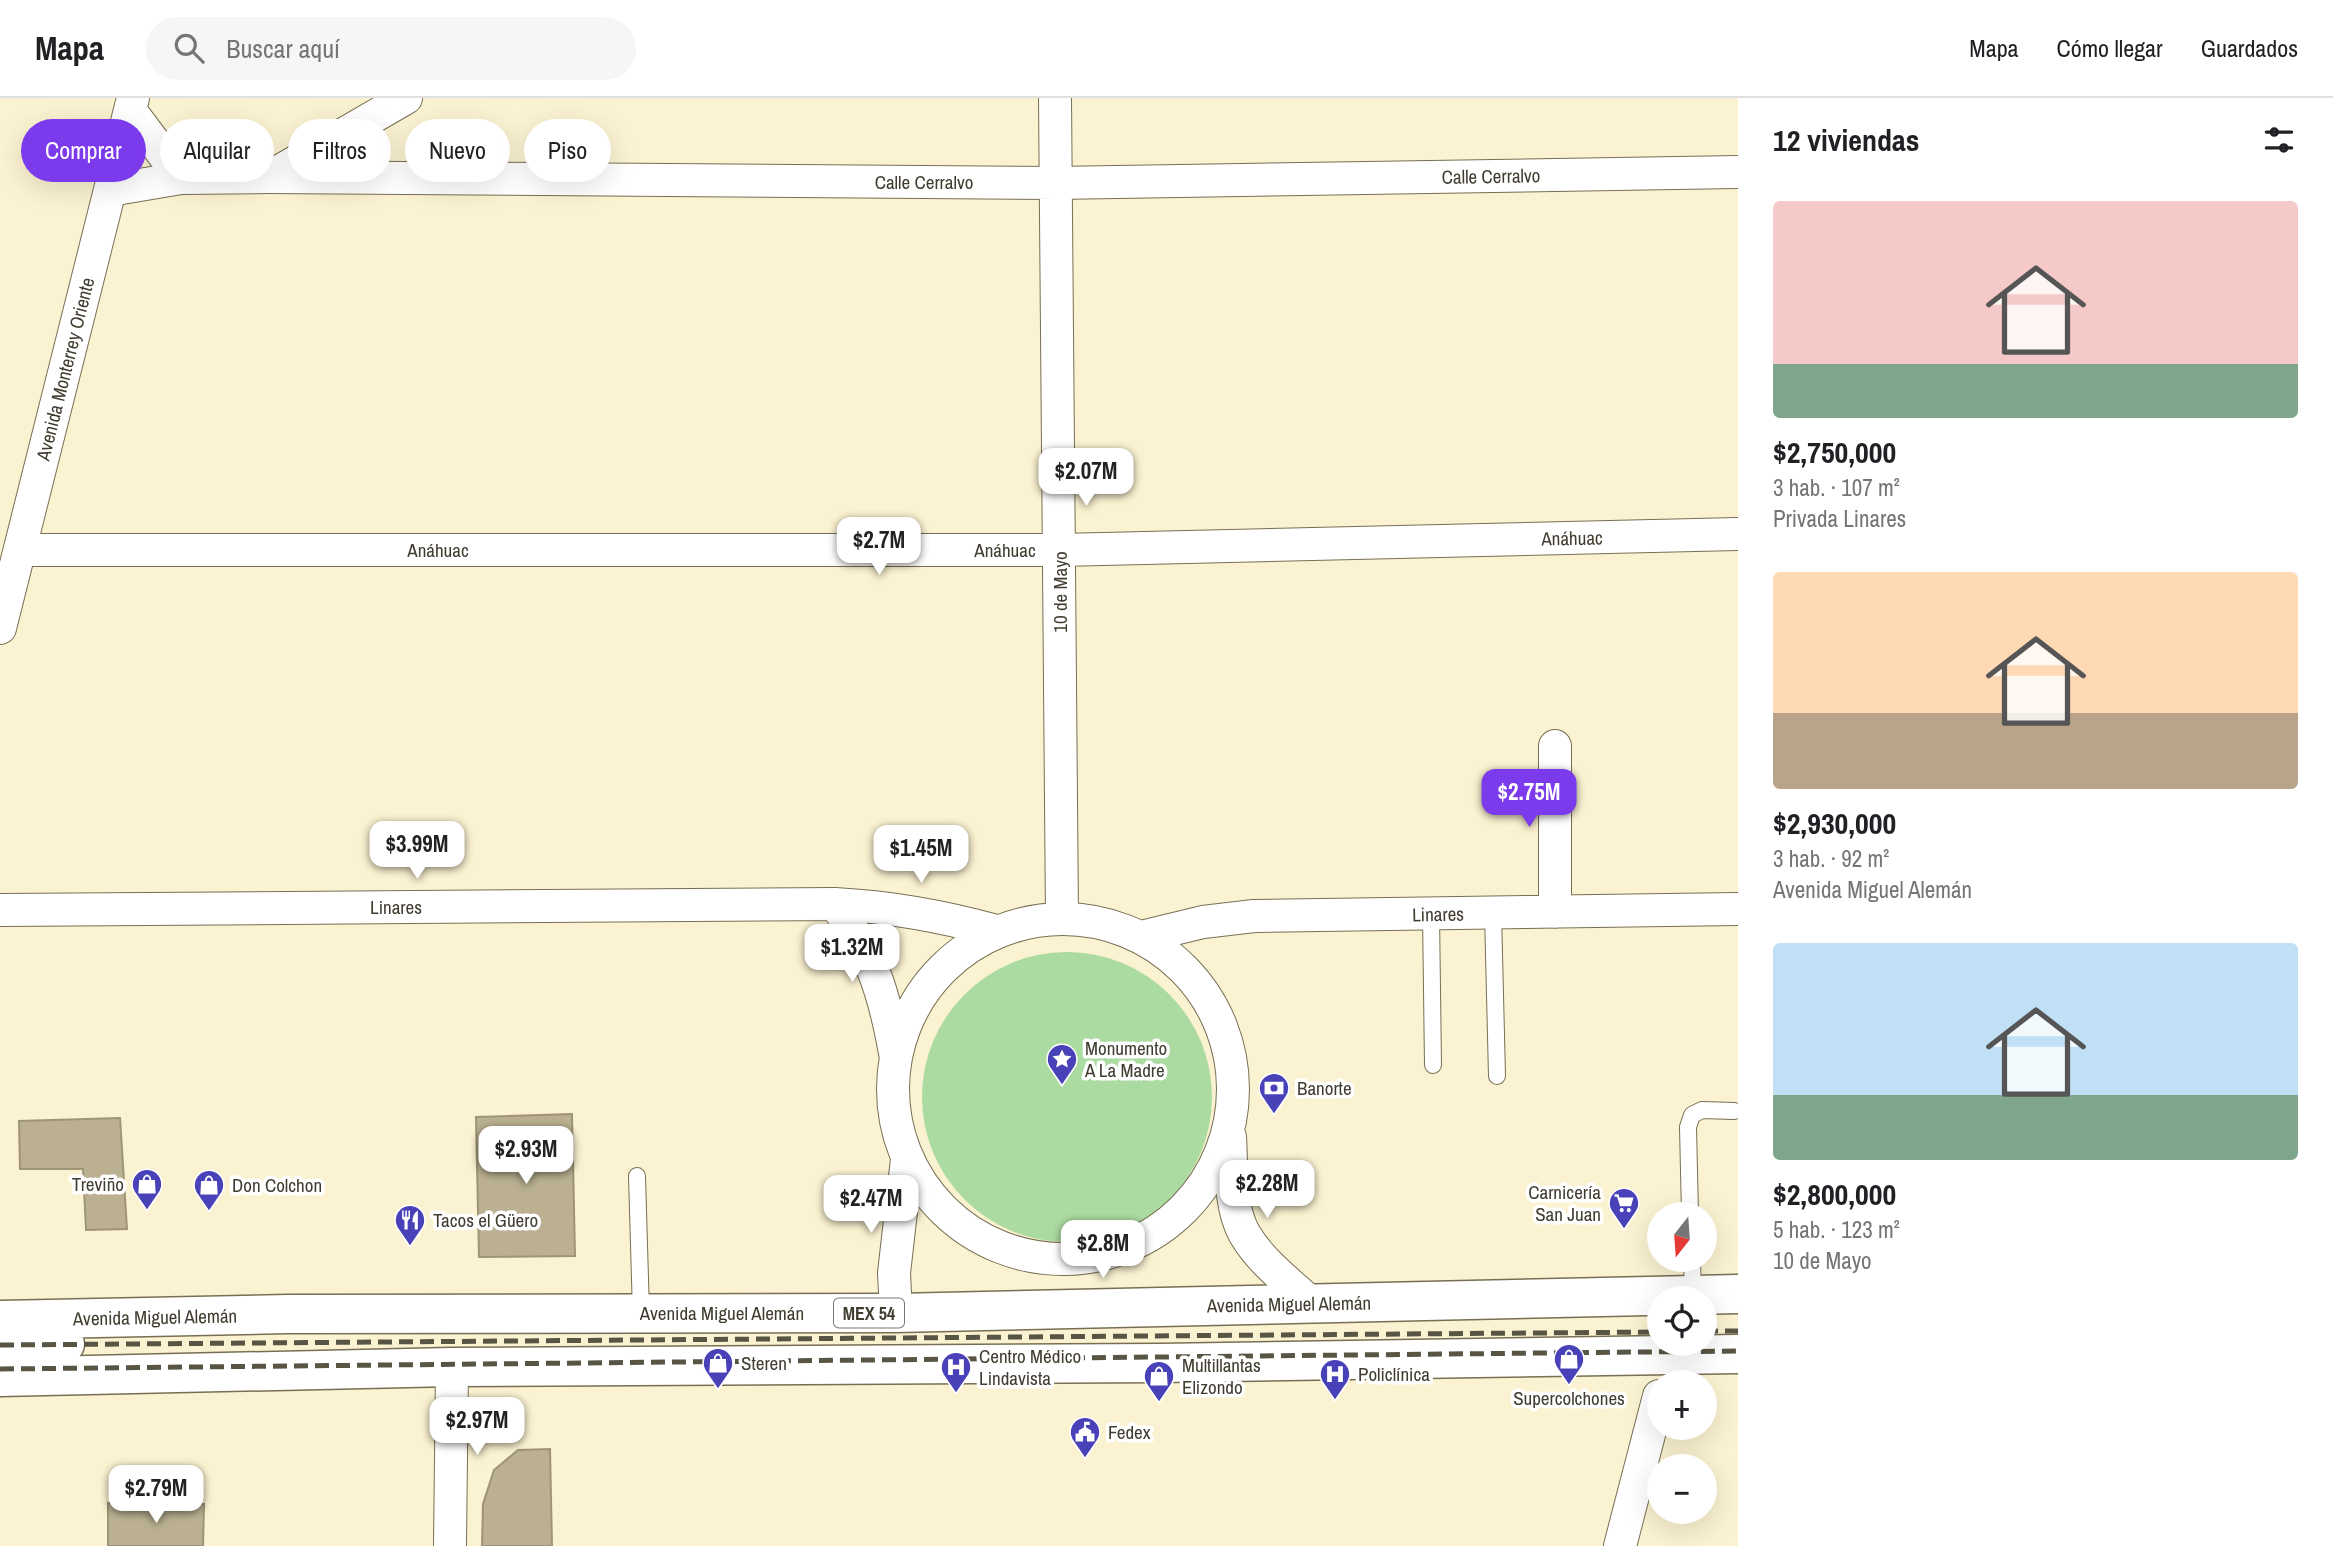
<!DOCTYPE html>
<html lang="es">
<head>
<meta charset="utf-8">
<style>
	body { margin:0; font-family:"Archivo Narrow",sans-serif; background:#f6f6f6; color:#202124; height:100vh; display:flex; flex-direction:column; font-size:26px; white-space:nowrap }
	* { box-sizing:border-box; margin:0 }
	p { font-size:23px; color:#757577 }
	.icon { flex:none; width:38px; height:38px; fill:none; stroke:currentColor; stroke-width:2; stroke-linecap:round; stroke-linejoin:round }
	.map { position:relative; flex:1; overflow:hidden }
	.panel { display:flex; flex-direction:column; background:#fff; width:595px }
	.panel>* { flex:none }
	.guide { position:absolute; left:21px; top:21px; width:665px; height:63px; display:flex; gap:14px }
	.needle { width:46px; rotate:197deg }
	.controls { position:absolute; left:1647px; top:1104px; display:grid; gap:14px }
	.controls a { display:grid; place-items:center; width:70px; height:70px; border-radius:50%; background:#fff; box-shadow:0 7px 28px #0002; font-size:35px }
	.price { position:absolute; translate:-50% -60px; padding:0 16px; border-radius:14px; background:#fff; color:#222; font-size:23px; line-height:46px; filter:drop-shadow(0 2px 4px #0008) }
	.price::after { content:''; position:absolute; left:50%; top:42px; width:21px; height:16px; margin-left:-10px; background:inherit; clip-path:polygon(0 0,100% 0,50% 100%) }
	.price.selected { background:#7c3aed; color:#fff }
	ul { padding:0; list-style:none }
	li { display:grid; align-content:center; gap:14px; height:371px; padding:0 35px }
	li span { display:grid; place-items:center; height:217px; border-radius:7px; color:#555 }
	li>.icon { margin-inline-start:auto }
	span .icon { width:126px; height:126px; fill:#fffc; stroke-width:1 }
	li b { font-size:30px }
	h2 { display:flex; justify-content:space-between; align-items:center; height:84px; padding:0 35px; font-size:30px }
	.chip { padding:0 24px; border-radius:32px; background:#fff; box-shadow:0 7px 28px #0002; font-size:24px; line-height:63px }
	.chip.selected { background:#7c3aed; color:#fff }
	header { display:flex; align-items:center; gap:42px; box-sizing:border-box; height:98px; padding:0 35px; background:#fff; border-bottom:2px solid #e0e0e0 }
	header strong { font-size:33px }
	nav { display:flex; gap:38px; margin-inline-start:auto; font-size:24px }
	.search { width:490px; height:63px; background:#f6f6f6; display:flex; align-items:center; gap:18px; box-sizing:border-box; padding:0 24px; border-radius:38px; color:#757577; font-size:26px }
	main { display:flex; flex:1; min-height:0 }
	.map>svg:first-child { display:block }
	.green { fill:#abdba0 }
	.building { fill:#bbb192; stroke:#9e9476; stroke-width:2 }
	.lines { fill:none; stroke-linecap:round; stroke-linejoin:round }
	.service-casing { stroke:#786f53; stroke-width:18 }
	.minor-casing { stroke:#786f53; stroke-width:34 }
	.trunk-casing { stroke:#786f53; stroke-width:41 }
	.service { stroke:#fff; stroke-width:16 }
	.minor { stroke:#fff; stroke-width:32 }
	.trunk { stroke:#fff; stroke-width:38 }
	.rail { stroke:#595545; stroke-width:5; stroke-dasharray:14 7; stroke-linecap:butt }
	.labels { text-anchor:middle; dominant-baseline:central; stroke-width:7; stroke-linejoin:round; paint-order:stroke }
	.shield { fill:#fff; stroke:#79766d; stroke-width:2 }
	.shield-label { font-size:18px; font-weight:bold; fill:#403c2f }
	.street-label { font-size:19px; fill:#403c2f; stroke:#fff }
	.poi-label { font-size:19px; fill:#403c2f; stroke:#fff; text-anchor:start }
</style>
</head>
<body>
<header>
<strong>Mapa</strong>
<div class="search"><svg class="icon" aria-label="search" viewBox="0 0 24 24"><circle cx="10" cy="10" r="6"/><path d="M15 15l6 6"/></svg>Buscar aquí</div>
<nav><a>Mapa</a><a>Cómo llegar</a><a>Guardados</a></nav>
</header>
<main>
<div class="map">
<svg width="1738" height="1448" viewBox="0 0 1738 1448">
	<rect width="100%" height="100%" fill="#fbf2d1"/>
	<path class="green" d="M922 999a145 145 0 1 1 290 0a145 145 0 1 1-290 0Z"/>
	<path class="building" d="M 572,1016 L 575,1158 L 479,1159 L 476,1019 Z
		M 120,1020 L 127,1131 L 86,1132 L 83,1071 L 20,1071 L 19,1023 Z
		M 550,1351 L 552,1448 L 482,1448 L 483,1406 L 494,1372 L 518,1352 Z
		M 108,1405 L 204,1406 L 203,1448 L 108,1448 Z"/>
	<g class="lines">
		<g class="service-casing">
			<path id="service" d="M 1493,815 L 1497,978
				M 1431,816 L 1433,967
				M 637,1078 L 641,1215
				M 1690,1116 L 1688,1029 L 1692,1017 L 1702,1012 L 1734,1013
				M 1692,1162 L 1693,1197"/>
		</g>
		<g class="minor-casing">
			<path id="minor" d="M 1055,0 L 1062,820
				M 130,12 L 181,80
				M 271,78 L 406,0
				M 110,92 L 181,80 L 268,79 L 1055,85 L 1738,74
				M 20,452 L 1060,452 L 1738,436
				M 0,530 L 133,0
				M 1555,648 L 1555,814
				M 835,806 C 872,856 884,894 895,955
				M 0,812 L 835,806 C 891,809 942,818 996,833
				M893 991a170 170 0 1 1 340 0a170 170 0 1 1-340 0Z
				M 1141,839 L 1203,824 L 1254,818 L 1738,811
				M 1230,1039 C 1232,1069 1229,1107 1244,1135 C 1260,1163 1288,1184 1311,1205
				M 896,1215 L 894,1175 L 907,1061
				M 450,1448 L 452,1269
				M 1620,1448 L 1659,1298"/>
		</g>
		<g class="trunk-casing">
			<path id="trunk" d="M 0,1222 L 288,1216 L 896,1215 L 1738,1196
				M 0,1250 L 65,1246
				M 0,1279 L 452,1269 L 1160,1265 L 1738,1256"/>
		</g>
		<use href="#service" class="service"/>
		<use href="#minor" class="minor"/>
		<use href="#trunk" class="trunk"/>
		<path class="rail" d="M 1704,1233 L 1738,1233
			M 0,1247 L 1659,1234
			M 0,1271 L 1738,1253"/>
	</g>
	<defs>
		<g id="sight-pin" transform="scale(1.575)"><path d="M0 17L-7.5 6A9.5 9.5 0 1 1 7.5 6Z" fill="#4841b8" stroke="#fff"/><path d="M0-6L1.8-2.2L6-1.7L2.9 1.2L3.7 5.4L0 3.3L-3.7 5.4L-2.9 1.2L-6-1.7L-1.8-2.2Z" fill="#fff"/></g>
		<g id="bank-pin" transform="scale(1.575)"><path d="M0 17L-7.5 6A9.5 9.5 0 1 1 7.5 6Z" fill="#4841b8" stroke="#fff"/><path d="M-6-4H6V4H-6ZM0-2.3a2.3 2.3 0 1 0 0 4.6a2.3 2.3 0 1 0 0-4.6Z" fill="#fff"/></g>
		<g id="shop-pin" transform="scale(1.575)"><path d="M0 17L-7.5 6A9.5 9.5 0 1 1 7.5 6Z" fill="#4841b8" stroke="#fff"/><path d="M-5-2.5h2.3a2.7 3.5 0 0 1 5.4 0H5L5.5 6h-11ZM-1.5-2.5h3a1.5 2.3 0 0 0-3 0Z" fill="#fff"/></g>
		<g id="supermarket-pin" transform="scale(1.575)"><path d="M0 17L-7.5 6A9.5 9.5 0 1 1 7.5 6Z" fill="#4841b8" stroke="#fff"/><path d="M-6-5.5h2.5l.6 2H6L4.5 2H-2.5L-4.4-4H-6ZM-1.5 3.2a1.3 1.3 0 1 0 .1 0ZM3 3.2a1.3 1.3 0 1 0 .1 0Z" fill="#fff"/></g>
		<g id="restaurant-pin" transform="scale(1.575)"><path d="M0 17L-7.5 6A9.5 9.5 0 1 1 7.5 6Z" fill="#4841b8" stroke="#fff"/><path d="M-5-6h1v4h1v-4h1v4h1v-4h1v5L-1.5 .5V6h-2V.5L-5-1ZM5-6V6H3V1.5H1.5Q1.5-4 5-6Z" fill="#fff"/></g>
		<g id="hospital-pin" transform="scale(1.575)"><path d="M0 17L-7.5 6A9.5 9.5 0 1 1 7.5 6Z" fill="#4841b8" stroke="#fff"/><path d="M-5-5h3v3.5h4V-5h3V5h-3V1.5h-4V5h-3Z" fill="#fff"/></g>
		<g id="civic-pin" transform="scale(1.575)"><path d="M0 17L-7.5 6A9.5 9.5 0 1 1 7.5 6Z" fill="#4841b8" stroke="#fff"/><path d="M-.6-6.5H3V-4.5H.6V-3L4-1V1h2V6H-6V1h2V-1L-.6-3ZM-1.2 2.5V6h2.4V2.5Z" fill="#fff"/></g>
	</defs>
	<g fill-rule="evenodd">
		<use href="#sight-pin" x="1062" y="961"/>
		<use href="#bank-pin" x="1274" y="990"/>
		<use href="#shop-pin" x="147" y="1086"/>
		<use href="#shop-pin" x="209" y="1087"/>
		<use href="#supermarket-pin" x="1624" y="1105"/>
		<use href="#restaurant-pin" x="410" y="1122"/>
		<use href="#shop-pin" x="1569" y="1261"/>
		<use href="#shop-pin" x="718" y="1265"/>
		<use href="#hospital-pin" x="956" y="1269"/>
		<use href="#hospital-pin" x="1335" y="1276"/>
		<use href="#shop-pin" x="1159" y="1278"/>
		<use href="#civic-pin" x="1085" y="1334"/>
	</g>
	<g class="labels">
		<rect class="shield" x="834" y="1200.5" width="70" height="29" rx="5"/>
		<g class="shield-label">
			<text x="869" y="1215">MEX 54</text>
		</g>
		<g class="street-label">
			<text transform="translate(1491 78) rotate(-1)">Calle Cerralvo</text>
			<text x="924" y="84">Calle Cerralvo</text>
			<text transform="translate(65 271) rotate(-76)">Avenida Monterrey Oriente</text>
			<text transform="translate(1572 440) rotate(-1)">Anáhuac</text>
			<text x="438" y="452">Anáhuac</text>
			<text x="1005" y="452">Anáhuac</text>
			<text transform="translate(1060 494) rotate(-90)">10 de Mayo</text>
			<text x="396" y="809">Linares</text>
			<text transform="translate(1438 816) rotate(-1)">Linares</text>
			<text transform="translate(1289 1206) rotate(-1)">Avenida Miguel Alemán</text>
			<text x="722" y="1215">Avenida Miguel Alemán</text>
			<text transform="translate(155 1219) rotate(-1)">Avenida Miguel Alemán</text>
		</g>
		<g class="poi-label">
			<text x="1085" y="950">Monumento<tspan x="1085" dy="22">A La Madre</tspan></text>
			<text x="1297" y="990">Banorte</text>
			<text x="124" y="1086" text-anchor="end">Treviño</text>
			<text x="232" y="1087">Don Colchon</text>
			<text x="1601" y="1094" text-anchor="end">Carnicería<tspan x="1601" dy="22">San Juan</tspan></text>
			<text x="433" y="1122">Tacos el Güero</text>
			<text x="979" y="1258">Centro Médico<tspan x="979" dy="22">Lindavista</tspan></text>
			<text x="741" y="1265">Steren</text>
			<text x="1182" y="1267">Multillantas<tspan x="1182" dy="22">Elizondo</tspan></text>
			<text x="1358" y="1276">Policlínica</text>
			<text x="1569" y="1300" text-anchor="middle">Supercolchones</text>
			<text x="1108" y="1334">Fedex</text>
		</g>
	</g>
</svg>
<div class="controls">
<a><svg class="needle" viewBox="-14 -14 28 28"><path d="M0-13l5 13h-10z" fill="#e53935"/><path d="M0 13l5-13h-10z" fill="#757577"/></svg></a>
<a><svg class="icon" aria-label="locate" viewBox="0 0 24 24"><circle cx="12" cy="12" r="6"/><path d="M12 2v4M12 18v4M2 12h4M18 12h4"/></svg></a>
<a>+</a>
<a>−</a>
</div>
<b class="price" style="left:1086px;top:410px">$2.07M</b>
<b class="price" style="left:879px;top:479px">$2.7M</b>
<b class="price selected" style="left:1529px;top:731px">$2.75M</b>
<b class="price" style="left:417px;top:783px">$3.99M</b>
<b class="price" style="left:921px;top:787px">$1.45M</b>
<b class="price" style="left:852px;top:886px">$1.32M</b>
<b class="price" style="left:526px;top:1088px">$2.93M</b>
<b class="price" style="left:1267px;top:1122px">$2.28M</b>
<b class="price" style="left:871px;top:1137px">$2.47M</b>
<b class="price" style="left:1103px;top:1182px">$2.8M</b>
<b class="price" style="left:477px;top:1359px">$2.97M</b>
<b class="price" style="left:156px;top:1427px">$2.79M</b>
<div class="guide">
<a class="chip selected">Comprar</a>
<a class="chip">Alquilar</a>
<a class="chip">Filtros</a>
<a class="chip">Nuevo</a>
<a class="chip">Piso</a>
</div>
</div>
<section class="panel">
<h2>12 viviendas<svg class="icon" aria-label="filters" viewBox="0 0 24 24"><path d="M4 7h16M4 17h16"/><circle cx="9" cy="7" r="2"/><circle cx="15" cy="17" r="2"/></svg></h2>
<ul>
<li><span style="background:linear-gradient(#f6c9c9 75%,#7fa58c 0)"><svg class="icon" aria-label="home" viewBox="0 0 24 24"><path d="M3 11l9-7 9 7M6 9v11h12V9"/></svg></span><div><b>$2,750,000</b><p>3 hab. · 107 m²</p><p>Privada Linares</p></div></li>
<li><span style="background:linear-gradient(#ffd9b3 65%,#b9a48a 0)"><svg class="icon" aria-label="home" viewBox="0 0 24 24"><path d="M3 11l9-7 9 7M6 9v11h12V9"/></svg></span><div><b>$2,930,000</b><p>3 hab. · 92 m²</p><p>Avenida Miguel Alemán</p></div></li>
<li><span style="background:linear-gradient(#bfe0f5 70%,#7fa58c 0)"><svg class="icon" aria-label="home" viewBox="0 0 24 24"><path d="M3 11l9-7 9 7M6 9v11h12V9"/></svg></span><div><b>$2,800,000</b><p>5 hab. · 123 m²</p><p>10 de Mayo</p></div></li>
</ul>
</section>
</main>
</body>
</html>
